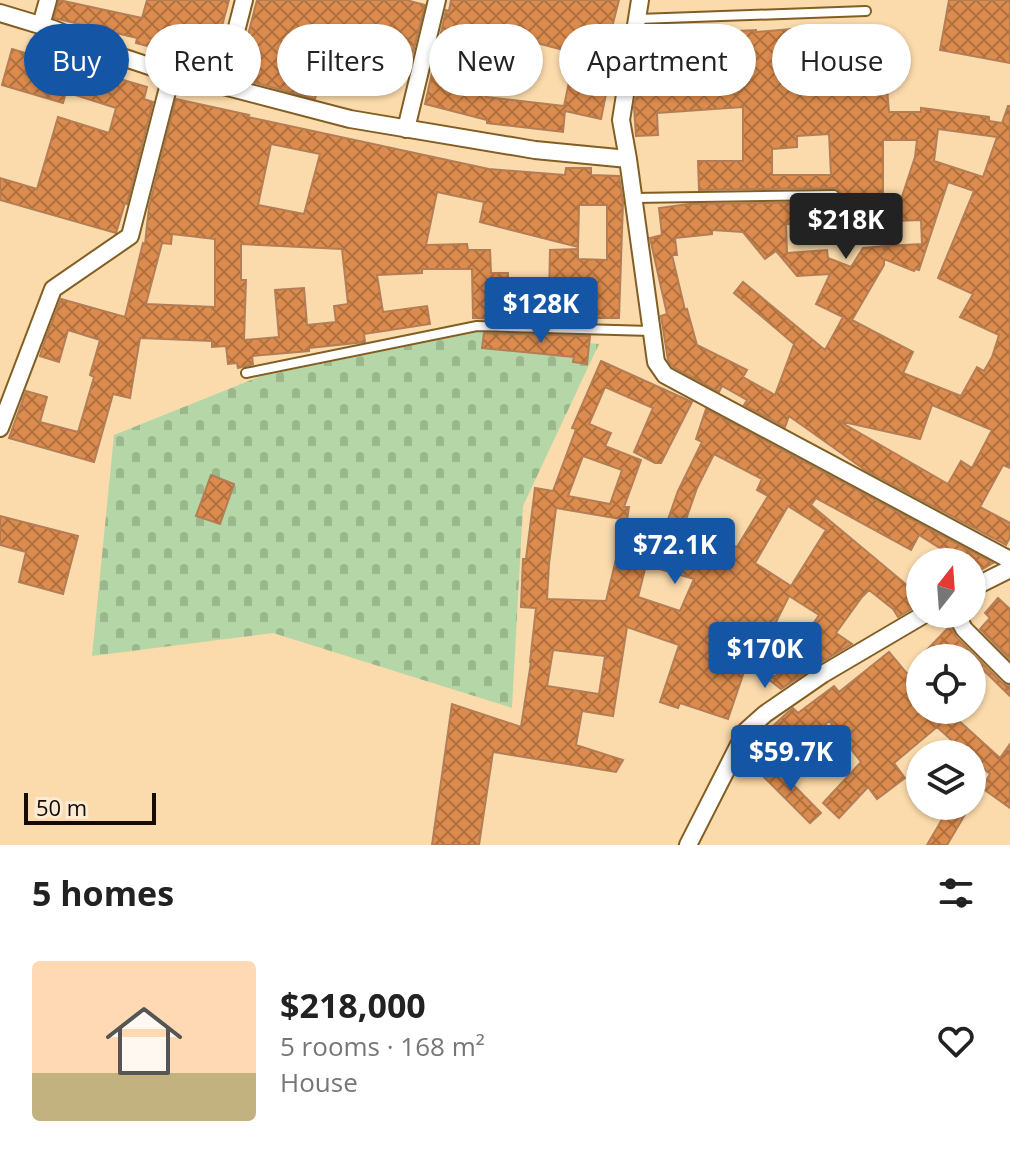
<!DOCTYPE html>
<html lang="en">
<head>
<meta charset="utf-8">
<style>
	body { margin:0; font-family:"Open Sans",sans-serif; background:#f2f2f2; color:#222; height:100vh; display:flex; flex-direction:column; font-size:30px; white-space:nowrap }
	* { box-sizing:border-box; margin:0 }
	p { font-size:26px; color:#767676 }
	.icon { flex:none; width:44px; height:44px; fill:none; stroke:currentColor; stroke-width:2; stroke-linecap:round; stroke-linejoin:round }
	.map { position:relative; height:845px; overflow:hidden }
	.details { display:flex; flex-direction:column; background:#fff; flex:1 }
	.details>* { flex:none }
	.hud { position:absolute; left:24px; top:24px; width:962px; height:72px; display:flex; gap:16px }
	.needle { width:52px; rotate:17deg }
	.fabs { position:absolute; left:906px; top:548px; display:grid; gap:16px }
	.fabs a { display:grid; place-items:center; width:80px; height:80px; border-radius:50%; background:#fff; box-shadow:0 2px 6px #0004; font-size:40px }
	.scale { position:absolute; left:24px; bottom:20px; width:132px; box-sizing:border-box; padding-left:8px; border:4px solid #170a00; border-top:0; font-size:22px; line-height:28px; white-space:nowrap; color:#170a00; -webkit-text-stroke:6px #fbebd4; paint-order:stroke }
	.price { position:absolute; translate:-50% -68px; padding:0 18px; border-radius:8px; background:#1455a5; color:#fff; font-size:26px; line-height:52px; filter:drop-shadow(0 2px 4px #0008) }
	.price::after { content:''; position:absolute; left:50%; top:48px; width:24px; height:18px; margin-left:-12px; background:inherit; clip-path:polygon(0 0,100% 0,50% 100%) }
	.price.on { background:#222; color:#fff }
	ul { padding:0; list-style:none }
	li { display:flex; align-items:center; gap:24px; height:200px; padding:0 32px }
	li+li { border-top:2px solid #e0e0e0 }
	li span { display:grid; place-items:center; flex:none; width:224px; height:160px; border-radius:8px; color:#555 }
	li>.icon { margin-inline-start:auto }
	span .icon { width:96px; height:96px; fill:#fffc; stroke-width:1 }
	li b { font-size:34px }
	h2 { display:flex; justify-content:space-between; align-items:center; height:96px; padding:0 32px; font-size:34px }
	.pill { padding:0 28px; border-radius:36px; background:#fff; box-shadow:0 2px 6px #0004; font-size:28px; line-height:72px }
	.pill.on { background:#1455a5; color:#fff }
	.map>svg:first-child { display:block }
	.cemetery { fill:url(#cemetery-stones) }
	.building { fill:url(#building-cross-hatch); stroke:#b47d55; stroke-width:2; fill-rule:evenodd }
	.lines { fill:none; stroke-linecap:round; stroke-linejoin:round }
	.lane-casing { stroke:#825e23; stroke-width:12 }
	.street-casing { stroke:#825e23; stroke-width:20 }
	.lane { stroke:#fff; stroke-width:8 }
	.street { stroke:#fff; stroke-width:16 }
</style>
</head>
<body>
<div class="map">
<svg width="1010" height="845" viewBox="0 0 1010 845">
	<defs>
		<pattern id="cemetery-stones" width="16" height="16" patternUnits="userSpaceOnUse" patternTransform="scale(2)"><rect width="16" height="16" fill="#b5d7a7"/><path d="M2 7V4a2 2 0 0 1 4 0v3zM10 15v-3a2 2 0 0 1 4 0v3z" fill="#9bb78e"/></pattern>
		<pattern id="building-cross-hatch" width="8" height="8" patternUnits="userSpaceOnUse" patternTransform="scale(2)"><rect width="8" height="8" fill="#dc8c4e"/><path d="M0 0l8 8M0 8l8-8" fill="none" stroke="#b1713e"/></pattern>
	</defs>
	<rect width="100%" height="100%" fill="#fbdbac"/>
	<path class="cemetery" d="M 478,332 L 599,344 L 523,506 L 512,708 L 273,633 L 92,656 L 114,435 L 261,376 Z"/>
	<path class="building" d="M 59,0 L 142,18 L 147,0 L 229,0 L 212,63 L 136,43 L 137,38 L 54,18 Z
		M 257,0 L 406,0 L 425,5 L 412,56 L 332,37 L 315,99 L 237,78 Z
		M 451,0 L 619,0 L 607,47 L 615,49 L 601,119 L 565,111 L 563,132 L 487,123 L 487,120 L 425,104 L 446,10 L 449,11 ZM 502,34 L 575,53 L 564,106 L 486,97 Z
		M 949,0 L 1010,0 L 1010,63 L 940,50 Z
		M 655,25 L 676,25 L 678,52 L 685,51 L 687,78 L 715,76 L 713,55 L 718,54 L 717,32 L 756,30 L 756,32 L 816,27 L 816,29 L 874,25 L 875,39 L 883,38 L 889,112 L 921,112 L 921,108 L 989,117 L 989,121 L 1002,123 L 1008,106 L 1010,106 L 1010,468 L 1003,465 L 980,507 L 1010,523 L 1010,537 L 1006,545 L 865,470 L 789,416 L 785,427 L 744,405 L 747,400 L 722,386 L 719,392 L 673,367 L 668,360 L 661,316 L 667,314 L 650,238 L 662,235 L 659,208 L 689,204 L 834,202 L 840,199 L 841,194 L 838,189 L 834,188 L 699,190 L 698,161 L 743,161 L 743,107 L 657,113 L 658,135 L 636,136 L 634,107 L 636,97 L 641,96 L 640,72 L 643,52 L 646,52 L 646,32 L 653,32 ZM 938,129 L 997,137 L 983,177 L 934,161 ZM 829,134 L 831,175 L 772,175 L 772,149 L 797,147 L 797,136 ZM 883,140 L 917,140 L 915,157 L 894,221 L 921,220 L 922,244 L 885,246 L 884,252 L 884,246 L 863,248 L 851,267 L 828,258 L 827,250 L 787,253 L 786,224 L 883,222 ZM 948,182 L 974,191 L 938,278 L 973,294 L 960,317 L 999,335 L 992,357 L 984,371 L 977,367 L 961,396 L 903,373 L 913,352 L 852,320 L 884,265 L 884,259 L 914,271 L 915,269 L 919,270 ZM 712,230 L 743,232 L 765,259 L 776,251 L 797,276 L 830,274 L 816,304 L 843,317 L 825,350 L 743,282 L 734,293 L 794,344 L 775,395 L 743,377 L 747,370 L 697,345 L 687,309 L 685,310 L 672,255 L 677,255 L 675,238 L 712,234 ZM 932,405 L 992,430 L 972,468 L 961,461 L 948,484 L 839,421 L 920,439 Z
		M 12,49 L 42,58 L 44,49 L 65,55 L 62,62 L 147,87 L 144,99 L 153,102 L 127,204 L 125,203 L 116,233 L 0,200 L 0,178 L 37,189 L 58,117 L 109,133 L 116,108 L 66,92 L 63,103 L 2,85 Z
		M 176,99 L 249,115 L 248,117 L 489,169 L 565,175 L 566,168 L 591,168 L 591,175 L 619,176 L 623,202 L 619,318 L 591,318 L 591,322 L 473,318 L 472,269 L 422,269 L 422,273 L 377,275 L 383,312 L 427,306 L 430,324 L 364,334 L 365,342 L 309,348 L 309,351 L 252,356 L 253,364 L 238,368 L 237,363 L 228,364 L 226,346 L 212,347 L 212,341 L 140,338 L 130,398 L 113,394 L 94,462 L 9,438 L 26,391 L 47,397 L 40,422 L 78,432 L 94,377 L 90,375 L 100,340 L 68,330 L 59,362 L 40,356 L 44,343 L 61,299 L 125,317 L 143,243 L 145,244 L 149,207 ZM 271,144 L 320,154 L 304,214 L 258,205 ZM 437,192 L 484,202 L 480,222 L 578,247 L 579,205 L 607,205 L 607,260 L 578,259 L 578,249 L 550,250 L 549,297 L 508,297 L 508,273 L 491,273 L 490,250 L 468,250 L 467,244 L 426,245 ZM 172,234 L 215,239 L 215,307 L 146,304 L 162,243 L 171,244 ZM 241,244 L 342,249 L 348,304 L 334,306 L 336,322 L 307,325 L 304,288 L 275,290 L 279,337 L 244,340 L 246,280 L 241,280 Z
		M 484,333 L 590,336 L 587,364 L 573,362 L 574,357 L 482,348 Z
		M 601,361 L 692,402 L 661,463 L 655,463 L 634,452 L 653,408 L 605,387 L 589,424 L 611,433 L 605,446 L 641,460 L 624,507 L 629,507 L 627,520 L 556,508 L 549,564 L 547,599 L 606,601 L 622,534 L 660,542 L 678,491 L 702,442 L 696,439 L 706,409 L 993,563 L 972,575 L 972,562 L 962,562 L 919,535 L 911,550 L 816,498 L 811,505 L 914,591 L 920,587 L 920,604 L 898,617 L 893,609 L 869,590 L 862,597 L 836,633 L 852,644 L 825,660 L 803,639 L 819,615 L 789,596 L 753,668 L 747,663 L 728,719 L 680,703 L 678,708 L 660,702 L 679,645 L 627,627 L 613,716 L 582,711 L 576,745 L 623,760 L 616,772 L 493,752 L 479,845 L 432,845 L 452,704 L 521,727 L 531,662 L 530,662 L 536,608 L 521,607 L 523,559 L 526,559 L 535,488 L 553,491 L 576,429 L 572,428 ZM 714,454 L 762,479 L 757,490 L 768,496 L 737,547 L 683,528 L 697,488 ZM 583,456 L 622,470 L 610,504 L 568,496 ZM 788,506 L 826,530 L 791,586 L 755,563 ZM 646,565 L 694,579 L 680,611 L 638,597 ZM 553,650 L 605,656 L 599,694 L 547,686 Z
		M 211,475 L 234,484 L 220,524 L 196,516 Z
		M 0,516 L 78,536 L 63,594 L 19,582 L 26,552 L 0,545 Z
		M 998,598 L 1010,609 L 1010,659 L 980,629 L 990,618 L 985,613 Z
		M 950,626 L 956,637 L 1002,683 L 1010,686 L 1010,696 L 964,651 L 957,658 L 919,658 Z
		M 889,652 L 920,689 L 920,710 L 937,710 L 940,713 L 947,710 L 1000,758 L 1010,744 L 1010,808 L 982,788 L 990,774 L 972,759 L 972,754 L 967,754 L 937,727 L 894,763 L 905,778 L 877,799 L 868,787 L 839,818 L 823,803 L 861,762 L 829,721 L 785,764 L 770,749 L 784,736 L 773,726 L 788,712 L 793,708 L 798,713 L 834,686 L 839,692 Z
		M 820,655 L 823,661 L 781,689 L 768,679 Z
		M 772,763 L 821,813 L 810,823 L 761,774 Z
		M 950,806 L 970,806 L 947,845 L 927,845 Z"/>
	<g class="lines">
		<g class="lane-casing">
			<path id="lane" d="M 638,19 L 866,11
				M 634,198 L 834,195
				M 246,373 L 477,326 L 651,331"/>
		</g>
		<g class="street-casing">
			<path id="street" d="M 640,0 L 621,120 L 628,159 L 656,362 L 665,375 L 1010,560
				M 0,13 L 53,29 L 116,55 L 158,69 L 350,119 L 535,150 L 628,159
				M 41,25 L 48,0
				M 222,86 L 244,0
				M 406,129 L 437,0
				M 0,428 L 53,289 L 130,236 L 172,72
				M 972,588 L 1010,569
				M 956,614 L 964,629 L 1010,675
				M 688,845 L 746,731 L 765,714 L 823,674 L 925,614"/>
		</g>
		<use href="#lane" class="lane"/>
		<use href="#street" class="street"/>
	</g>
</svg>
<div class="fabs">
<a><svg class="needle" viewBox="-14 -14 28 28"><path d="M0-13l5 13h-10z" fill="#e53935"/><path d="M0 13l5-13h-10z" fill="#767676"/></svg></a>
<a><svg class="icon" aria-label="locate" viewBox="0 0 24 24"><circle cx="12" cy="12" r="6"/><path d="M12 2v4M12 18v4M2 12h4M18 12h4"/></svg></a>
<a><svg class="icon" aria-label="layers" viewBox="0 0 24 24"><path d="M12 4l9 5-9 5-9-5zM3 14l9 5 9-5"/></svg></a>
</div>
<div class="scale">50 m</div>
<b class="price on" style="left:846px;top:261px">$218K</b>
<b class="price" style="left:541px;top:345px">$128K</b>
<b class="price" style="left:675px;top:586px">$72.1K</b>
<b class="price" style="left:765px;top:690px">$170K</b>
<b class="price" style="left:791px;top:793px">$59.7K</b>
<div class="hud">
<a class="pill on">Buy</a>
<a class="pill">Rent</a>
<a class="pill">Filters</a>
<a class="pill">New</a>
<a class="pill">Apartment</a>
<a class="pill">House</a>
</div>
</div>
<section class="details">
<h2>5 homes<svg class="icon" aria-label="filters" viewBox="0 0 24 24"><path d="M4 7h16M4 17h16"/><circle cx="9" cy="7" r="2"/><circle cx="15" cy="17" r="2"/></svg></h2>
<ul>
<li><span style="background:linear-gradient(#ffd9b3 70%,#c2b280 0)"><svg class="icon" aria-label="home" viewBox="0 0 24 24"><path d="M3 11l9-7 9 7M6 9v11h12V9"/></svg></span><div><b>$218,000</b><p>5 rooms · 168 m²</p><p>House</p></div><svg class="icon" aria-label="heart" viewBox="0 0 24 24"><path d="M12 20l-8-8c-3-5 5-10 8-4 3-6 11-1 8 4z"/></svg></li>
</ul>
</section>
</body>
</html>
